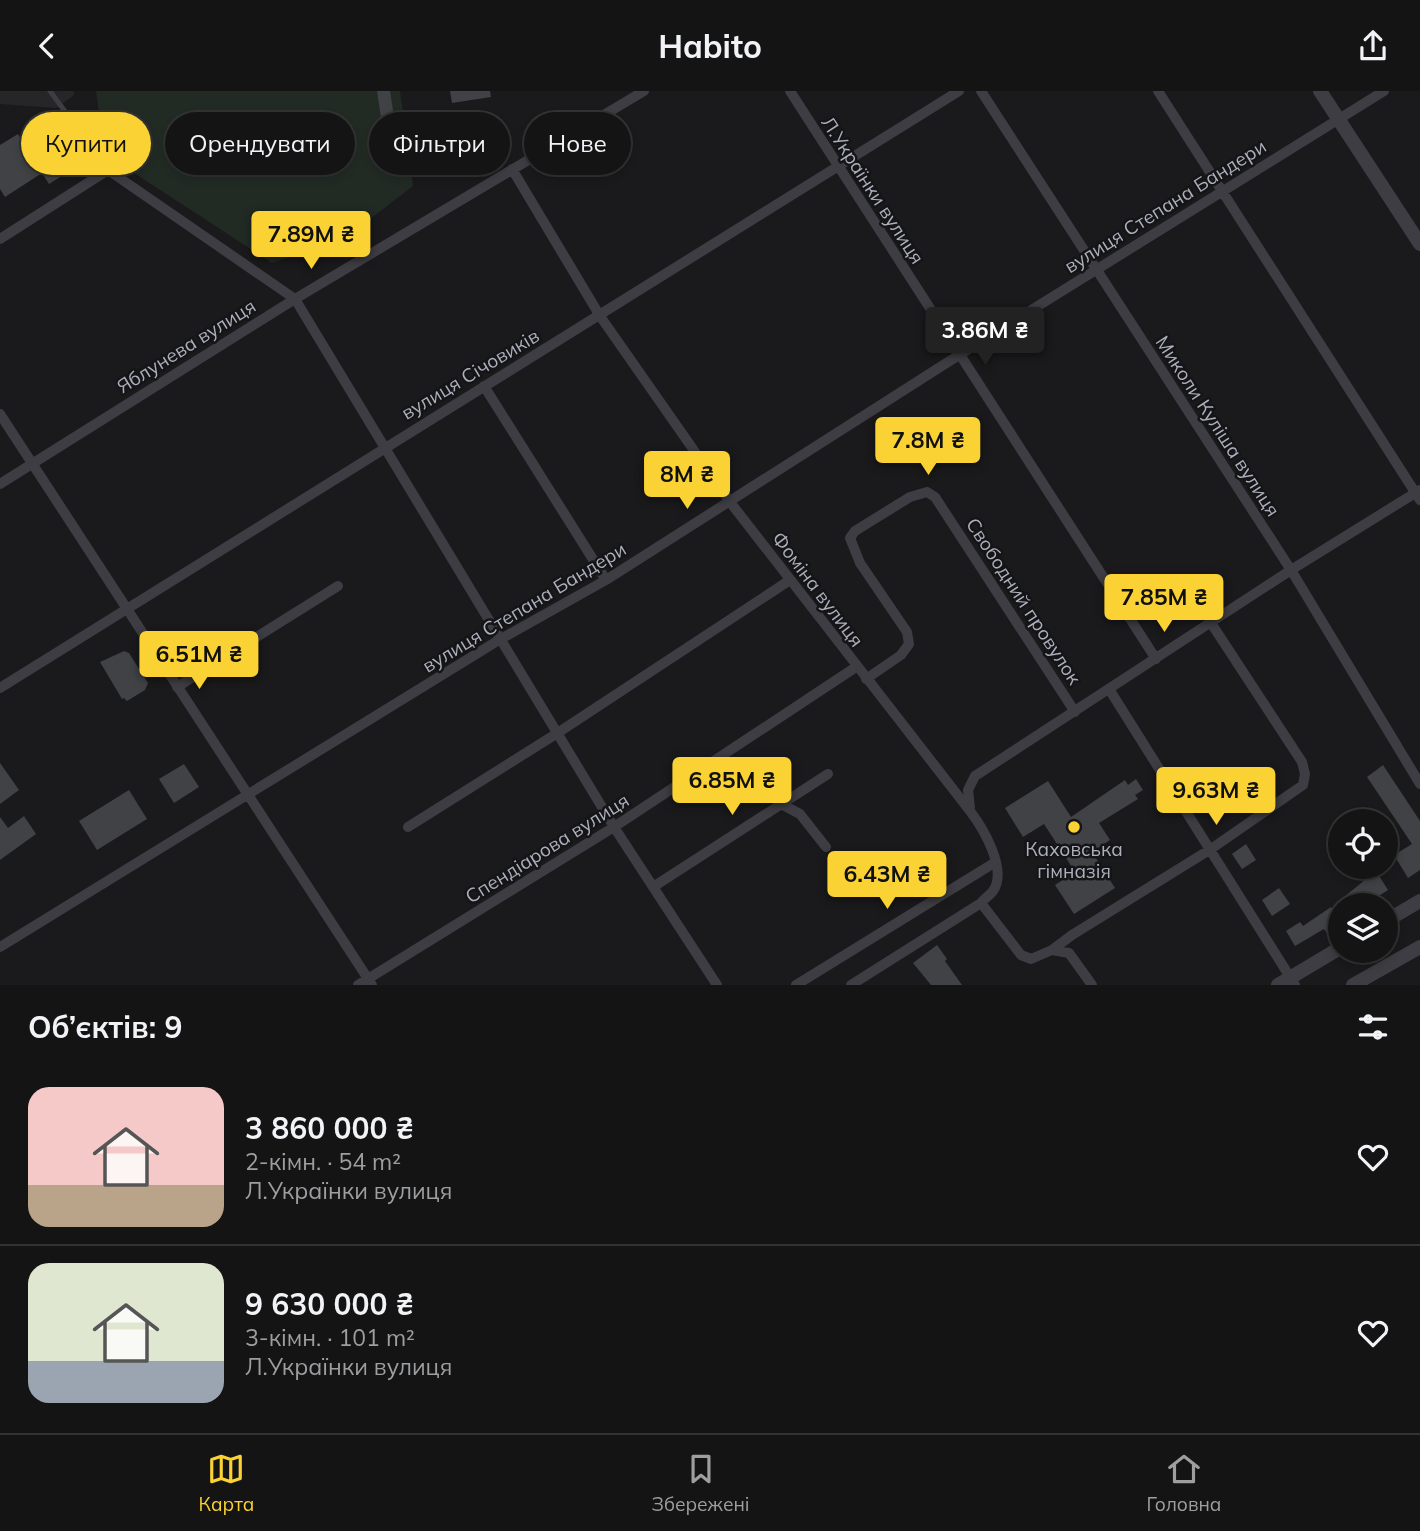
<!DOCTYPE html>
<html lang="uk">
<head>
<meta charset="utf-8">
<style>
	body { margin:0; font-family:Mulish,sans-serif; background:#212122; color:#f1f3f6; height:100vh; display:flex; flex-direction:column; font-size:26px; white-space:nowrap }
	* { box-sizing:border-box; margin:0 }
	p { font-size:23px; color:#9d9ea0 }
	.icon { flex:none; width:38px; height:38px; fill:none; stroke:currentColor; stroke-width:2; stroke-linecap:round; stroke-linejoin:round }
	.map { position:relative; height:894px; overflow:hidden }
	.details { display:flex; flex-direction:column; background:#141415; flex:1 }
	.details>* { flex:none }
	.top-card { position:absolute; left:21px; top:21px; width:700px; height:63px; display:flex; gap:14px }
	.buttons { position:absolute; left:1328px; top:718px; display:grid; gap:14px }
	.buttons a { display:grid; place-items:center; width:70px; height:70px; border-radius:50%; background:#141415; box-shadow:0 4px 10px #0003,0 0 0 2px #333334; font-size:35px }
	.price { position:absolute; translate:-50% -60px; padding:0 16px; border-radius:7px; background:#fad234; color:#111; font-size:23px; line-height:46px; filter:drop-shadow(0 2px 4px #0008) }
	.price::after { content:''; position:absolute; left:50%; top:42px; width:21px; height:16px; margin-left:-10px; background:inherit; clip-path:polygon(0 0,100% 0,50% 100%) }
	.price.selected { background:#222; color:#fff }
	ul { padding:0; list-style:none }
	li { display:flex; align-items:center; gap:21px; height:175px; padding:0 28px }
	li+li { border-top:2px solid #333334 }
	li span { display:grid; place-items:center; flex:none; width:196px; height:140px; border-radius:21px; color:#555 }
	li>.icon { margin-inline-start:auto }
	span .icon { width:84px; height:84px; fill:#fffc; stroke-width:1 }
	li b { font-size:30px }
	h2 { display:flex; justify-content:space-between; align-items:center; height:84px; padding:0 28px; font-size:30px }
	.tag { padding:0 24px; border-radius:32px; background:#141415; box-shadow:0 4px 10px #0003,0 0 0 2px #333334; font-size:24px; line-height:63px }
	.tag.selected { background:#fad234; color:#111 }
	header { display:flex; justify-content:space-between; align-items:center; height:91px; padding:0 28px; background:#141415; font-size:32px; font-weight:700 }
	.tabs { display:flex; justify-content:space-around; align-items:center; height:98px; border-top:2px solid #333334; background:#141415; font-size:19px; color:#9d9ea0 }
	.tabs a { display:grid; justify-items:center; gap:4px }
	.tabs .selected { color:#fad234 }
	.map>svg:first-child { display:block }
	.built { fill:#262629 }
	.green { fill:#212b24 }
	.building { fill:#414246 }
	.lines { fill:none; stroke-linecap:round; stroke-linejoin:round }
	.service { stroke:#3d3d43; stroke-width:5 }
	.minor { stroke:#3d3d43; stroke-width:10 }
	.tertiary { stroke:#3d3d43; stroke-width:14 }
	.poi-dot { fill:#fad234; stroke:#151517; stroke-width:2.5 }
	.labels { text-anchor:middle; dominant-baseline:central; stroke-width:5; stroke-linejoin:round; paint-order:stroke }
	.street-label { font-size:19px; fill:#acafbc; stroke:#151517 }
	.poi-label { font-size:19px; fill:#acafbc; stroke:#151517 }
</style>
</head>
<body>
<header><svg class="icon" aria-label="back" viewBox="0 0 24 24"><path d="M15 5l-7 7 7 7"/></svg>Habito<svg class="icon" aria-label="share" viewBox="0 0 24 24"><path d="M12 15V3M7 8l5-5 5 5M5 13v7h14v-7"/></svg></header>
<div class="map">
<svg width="1420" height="894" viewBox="0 0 1420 894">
	<rect width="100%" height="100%" fill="#1a1a1c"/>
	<path class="built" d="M 0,0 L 74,0 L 74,4 L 57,17 L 0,13 Z"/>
	<path class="green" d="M 96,0 L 400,0 L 413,95 L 348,145 L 272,172 L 105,63 Z"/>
	<path class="building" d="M 377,0 L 390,0 L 397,45 L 384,47 Z
		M 450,0 L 490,0 L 491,6 L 452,12 Z
		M 60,26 L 87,69 L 49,93 L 42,82 L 5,106 L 0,98 L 0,54 L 18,43 L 22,50 Z
		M 124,560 L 129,562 L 148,592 L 145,599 L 127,610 L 124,607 L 122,608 L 100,571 Z
		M 0,672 L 19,699 L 0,713 Z
		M 184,673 L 199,696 L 174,712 L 159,688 Z
		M 1383,674 L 1420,730 L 1420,779 L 1408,787 L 1394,764 L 1412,753 L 1367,686 Z
		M 1136,688 L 1143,699 L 1135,704 L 1138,708 L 1099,732 L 1110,749 L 1092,761 L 1115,797 L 1074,823 L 1055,794 L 1075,781 L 1044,733 L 1023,746 L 1005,717 L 1048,690 L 1071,726 L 1125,689 L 1128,694 Z
		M 129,699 L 147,728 L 97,759 L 79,730 Z
		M 24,725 L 36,743 L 0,769 L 0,726 L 8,737 Z
		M 1246,753 L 1256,769 L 1242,778 L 1232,763 Z
		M 1376,780 L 1388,799 L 1365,814 L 1334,814 Z
		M 1279,797 L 1290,813 L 1272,825 L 1262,809 Z
		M 1331,816 L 1340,830 L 1340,837 L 1329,845 L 1324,838 L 1295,855 L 1286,840 L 1300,831 L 1303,835 Z
		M 937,854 L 947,868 L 945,870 L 962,894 L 931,894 L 913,872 Z"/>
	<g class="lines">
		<path class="service" d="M 50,0 L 108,79"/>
		<path class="minor" d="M 790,0 L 1156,568
			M 981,0 L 1291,479 L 1420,693
			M 1158,0 L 1420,409
			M 512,78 L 600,225 L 730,411 L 970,720 C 983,737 1008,779 993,800 C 990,804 984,808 981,812 L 851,894
			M 0,148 L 108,79 L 295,208 L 614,736 L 717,894
			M 484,295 L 606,489
			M 0,323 L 372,894
			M 0,393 L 295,208 L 644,0
			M 866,588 L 901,564 L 909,553 L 907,541 L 860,472 L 850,447 L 855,440 L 910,406 L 927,401 L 935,406 L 1075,621
			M 177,596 L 338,495
			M 0,597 L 959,0
			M 1109,598 L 1295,894
			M 781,713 L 800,723 L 826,756
			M 970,717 L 968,699 L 975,685 L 1291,479 L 1420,399
			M 408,736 L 556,643 L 790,489
			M 653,796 L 828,683
			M 981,812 L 1021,864 L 1031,868 L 1052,859 L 1069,862 L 1092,894
			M 0,856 L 499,549 L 606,489 L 959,264 L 1384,0
			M 1052,859 L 1072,844 L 1211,758 L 1303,694 L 1305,683 L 1302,671 L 1211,532
			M 358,894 L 614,736 L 856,576
			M 796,894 L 994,772"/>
		<path class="tertiary" d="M 1320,0 L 1420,153
			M 1386,830 L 1420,810
			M 1278,894 L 1340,857
			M 1353,894 L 1420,856"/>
	</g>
	<circle class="poi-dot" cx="1074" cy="736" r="7"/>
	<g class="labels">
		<g class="street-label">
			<text transform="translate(873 99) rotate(57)">Л.Українки вулиця</text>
			<text transform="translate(1165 115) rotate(-32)">вулиця Степана Бандери</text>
			<text transform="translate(186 255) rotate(-32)">Яблунева вулиця</text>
			<text transform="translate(470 283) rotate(-31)">вулиця Січовиків</text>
			<text transform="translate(1218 335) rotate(57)">Миколи Куліша вулиця</text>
			<text transform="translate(818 498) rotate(53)">Фоміна вулиця</text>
			<text transform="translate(1024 510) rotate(57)">Свободний провулок</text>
			<text transform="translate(524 516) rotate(-31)">вулиця Степана Бандери</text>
			<text transform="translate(547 757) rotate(-32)">Спендіарова вулиця</text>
		</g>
		<g class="poi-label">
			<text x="1074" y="758">Каховська<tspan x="1074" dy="22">гімназія</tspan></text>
		</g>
	</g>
</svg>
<div class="buttons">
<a><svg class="icon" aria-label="locate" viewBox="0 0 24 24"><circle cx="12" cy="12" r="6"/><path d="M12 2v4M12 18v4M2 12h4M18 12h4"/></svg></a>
<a><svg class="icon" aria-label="layers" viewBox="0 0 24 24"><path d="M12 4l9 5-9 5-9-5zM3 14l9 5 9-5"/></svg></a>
</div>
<b class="price" style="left:311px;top:180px">7.89M ₴</b>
<b class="price selected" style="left:985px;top:276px">3.86M ₴</b>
<b class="price" style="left:928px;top:386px">7.8M ₴</b>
<b class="price" style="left:687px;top:420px">8M ₴</b>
<b class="price" style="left:1164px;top:543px">7.85M ₴</b>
<b class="price" style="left:199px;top:600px">6.51M ₴</b>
<b class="price" style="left:732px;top:726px">6.85M ₴</b>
<b class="price" style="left:1216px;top:736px">9.63M ₴</b>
<b class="price" style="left:887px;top:820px">6.43M ₴</b>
<div class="top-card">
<a class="tag selected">Купити</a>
<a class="tag">Орендувати</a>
<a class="tag">Фільтри</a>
<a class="tag">Нове</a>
</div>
</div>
<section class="details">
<h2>Об’єктів: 9<svg class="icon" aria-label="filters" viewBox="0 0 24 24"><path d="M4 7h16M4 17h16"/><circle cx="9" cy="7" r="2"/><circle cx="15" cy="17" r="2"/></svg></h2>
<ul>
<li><span style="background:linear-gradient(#f6c9c9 70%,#b9a48a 0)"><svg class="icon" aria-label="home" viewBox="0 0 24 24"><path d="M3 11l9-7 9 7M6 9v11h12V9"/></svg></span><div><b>3 860 000 ₴</b><p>2-кімн. · 54 m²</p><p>Л.Українки вулиця</p></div><svg class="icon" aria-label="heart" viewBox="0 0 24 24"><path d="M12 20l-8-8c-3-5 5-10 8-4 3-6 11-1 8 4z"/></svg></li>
<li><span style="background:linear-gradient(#dfe7d0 70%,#9aa5b1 0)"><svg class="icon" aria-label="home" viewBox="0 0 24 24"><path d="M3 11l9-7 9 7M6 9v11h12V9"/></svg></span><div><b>9 630 000 ₴</b><p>3-кімн. · 101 m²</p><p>Л.Українки вулиця</p></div><svg class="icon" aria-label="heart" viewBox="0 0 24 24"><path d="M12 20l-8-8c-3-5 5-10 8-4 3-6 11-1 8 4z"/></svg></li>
</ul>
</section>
<nav class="tabs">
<a class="selected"><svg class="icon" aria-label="map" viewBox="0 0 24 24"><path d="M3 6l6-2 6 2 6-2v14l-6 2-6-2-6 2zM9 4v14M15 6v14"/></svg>Карта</a>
<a><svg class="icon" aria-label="saved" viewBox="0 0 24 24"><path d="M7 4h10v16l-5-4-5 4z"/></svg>Збережені</a>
<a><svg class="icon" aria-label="home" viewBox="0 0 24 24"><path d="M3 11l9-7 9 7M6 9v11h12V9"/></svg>Головна</a>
</nav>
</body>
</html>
